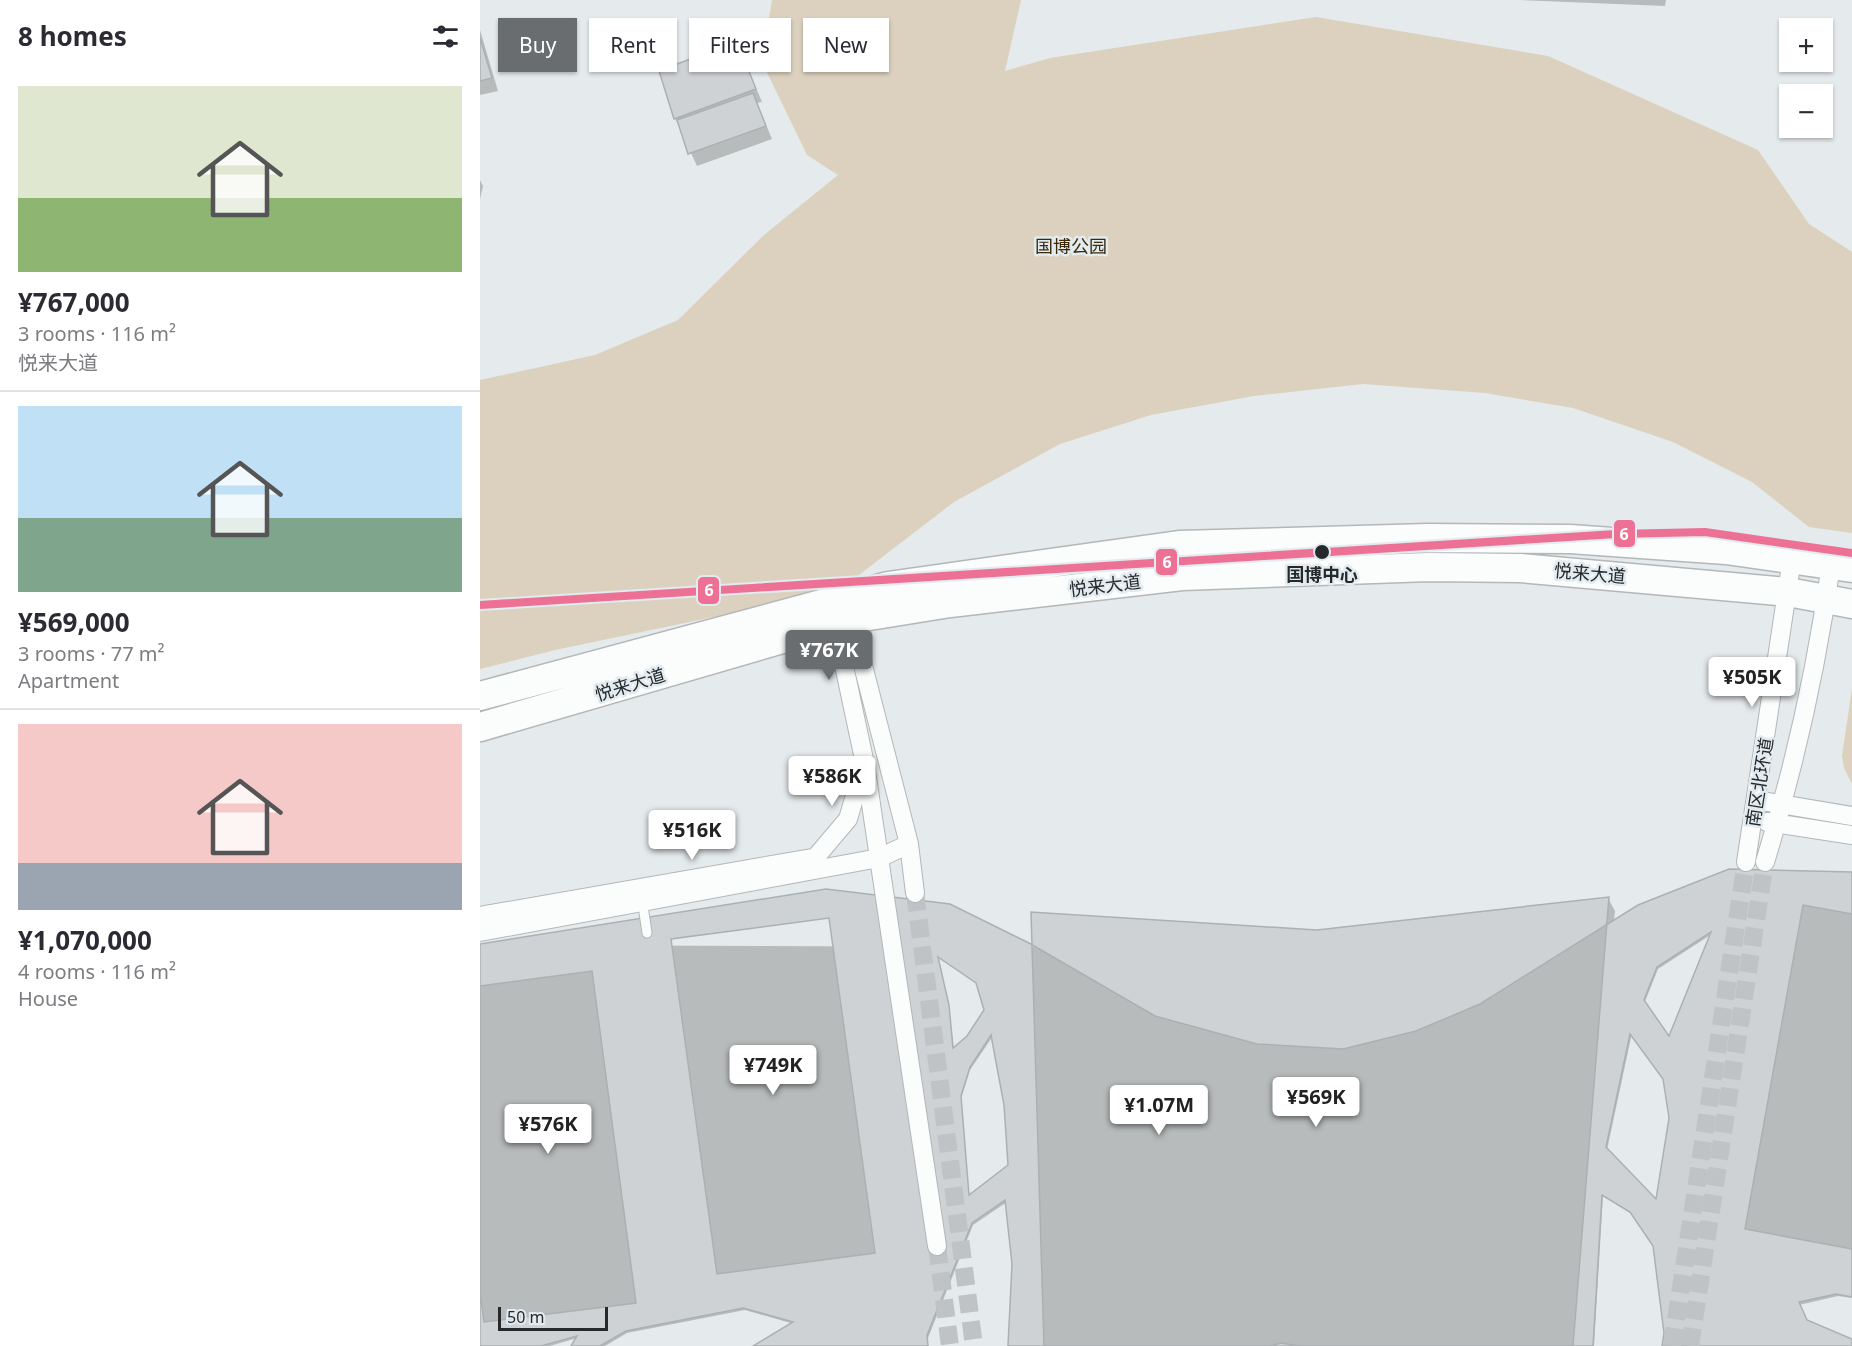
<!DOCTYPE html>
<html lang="en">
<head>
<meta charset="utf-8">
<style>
	body { margin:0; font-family:"Noto Sans","Noto Sans SC",sans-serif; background:#f7f7f7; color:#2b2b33; height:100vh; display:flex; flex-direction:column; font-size:22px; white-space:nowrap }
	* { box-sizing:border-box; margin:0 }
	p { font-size:20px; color:#7c7c81 }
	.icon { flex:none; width:33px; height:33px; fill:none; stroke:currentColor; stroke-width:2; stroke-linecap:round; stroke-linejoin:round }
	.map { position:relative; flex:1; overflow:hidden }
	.drawer { display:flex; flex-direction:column; background:#fff; width:480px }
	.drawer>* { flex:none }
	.guide { position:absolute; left:18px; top:18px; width:570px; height:54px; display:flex; gap:12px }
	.tools { position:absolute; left:1299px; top:18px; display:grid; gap:12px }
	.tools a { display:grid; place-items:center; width:54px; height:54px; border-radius:0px; background:#fff; box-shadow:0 2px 4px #0004; font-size:30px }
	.scale { position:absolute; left:18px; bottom:15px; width:110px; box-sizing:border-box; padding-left:6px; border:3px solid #26292b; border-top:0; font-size:16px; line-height:21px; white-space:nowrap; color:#26292b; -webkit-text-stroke:4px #e2ebef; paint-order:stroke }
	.price { position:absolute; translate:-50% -51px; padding:0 14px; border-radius:6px; background:#fff; color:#222; font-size:20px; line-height:39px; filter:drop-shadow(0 2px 3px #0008) }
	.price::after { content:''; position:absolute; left:50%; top:36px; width:18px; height:14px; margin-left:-9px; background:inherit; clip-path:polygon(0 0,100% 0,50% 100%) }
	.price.selected { background:#696d6f; color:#fff }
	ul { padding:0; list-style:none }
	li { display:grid; align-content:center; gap:12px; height:318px; padding:0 18px }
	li+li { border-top:2px solid #e1e1e2 }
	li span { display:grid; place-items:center; height:186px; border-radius:0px; color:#555 }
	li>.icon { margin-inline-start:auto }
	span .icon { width:108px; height:108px; fill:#fffc; stroke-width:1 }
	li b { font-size:26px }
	h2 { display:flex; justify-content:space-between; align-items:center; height:72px; padding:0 18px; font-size:26px }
	.chip { padding:0 21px; border-radius:0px; background:#fff; box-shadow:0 2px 4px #0004; font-size:21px; line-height:54px }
	.chip.selected { background:#696d6f; color:#fff }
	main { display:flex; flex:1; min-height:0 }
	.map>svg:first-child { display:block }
	.green { fill:#dbd1be }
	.shadow { fill:#0003; fill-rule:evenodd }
	.building { fill:#ced2d4; stroke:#acb0b2; stroke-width:1.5; fill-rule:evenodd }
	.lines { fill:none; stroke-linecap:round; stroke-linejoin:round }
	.minor-tunnel { stroke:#bfc3c5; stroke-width:18; stroke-dasharray:18 9; stroke-linecap:butt }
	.service-casing { stroke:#b3b7b8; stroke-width:11 }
	.minor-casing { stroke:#b3b7b8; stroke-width:20 }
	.primary-casing { stroke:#b3b7b8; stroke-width:31 }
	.service { stroke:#fbfcfc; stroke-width:9 }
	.minor { stroke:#fbfcfc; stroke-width:18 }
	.primary { stroke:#fbfcfc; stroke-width:28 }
	.metro-1-casing { stroke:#e2ebef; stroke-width:12 }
	.metro-1 { stroke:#ec7194; stroke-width:8 }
	.stop-dot { fill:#26292b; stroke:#e2ebef; stroke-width:2 }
	.labels { text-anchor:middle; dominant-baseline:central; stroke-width:5; stroke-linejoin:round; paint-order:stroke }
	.park-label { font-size:18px; fill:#3c2a0b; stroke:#e2ebef }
	.street-label { font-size:18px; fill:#26292b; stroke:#e2ebef }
	.stop-label { font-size:18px; font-weight:bold; fill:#26292b; stroke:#e2ebef }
	.line-badge { stroke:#e2ebef; stroke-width:2 }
	.badge-label { font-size:16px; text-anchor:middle; font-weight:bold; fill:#fff }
</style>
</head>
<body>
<main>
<section class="drawer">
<h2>8 homes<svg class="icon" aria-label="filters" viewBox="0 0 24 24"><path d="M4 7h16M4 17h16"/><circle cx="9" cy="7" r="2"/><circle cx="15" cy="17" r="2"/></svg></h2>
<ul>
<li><span style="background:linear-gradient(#dfe7d0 60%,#8fb573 0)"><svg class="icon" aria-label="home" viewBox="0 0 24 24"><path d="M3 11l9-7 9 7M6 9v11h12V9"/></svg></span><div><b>¥767,000</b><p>3 rooms · 116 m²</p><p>悦来大道</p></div></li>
<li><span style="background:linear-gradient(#bfe0f5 60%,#7fa58c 0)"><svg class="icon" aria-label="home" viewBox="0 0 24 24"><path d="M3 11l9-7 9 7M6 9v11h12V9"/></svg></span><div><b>¥569,000</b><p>3 rooms · 77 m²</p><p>Apartment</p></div></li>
<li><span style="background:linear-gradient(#f6c9c9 75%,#9aa5b1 0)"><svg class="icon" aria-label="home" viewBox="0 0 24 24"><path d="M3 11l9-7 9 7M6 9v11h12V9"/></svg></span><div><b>¥1,070,000</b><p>4 rooms · 116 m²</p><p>House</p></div></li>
</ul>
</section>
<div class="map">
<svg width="1372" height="1346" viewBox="0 0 1372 1346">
	<rect width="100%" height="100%" fill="#e5eaec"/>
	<path class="green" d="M 292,0 L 541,0 L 525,71 L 570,58 L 836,17 L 1068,56 L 1278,150 L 1329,224 L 1372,252 L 1372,533 L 1329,527 L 1272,482 L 1193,442 L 1093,408 L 1005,393 L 883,384 L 774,396 L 671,415 L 580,444 L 474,502 L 358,591 L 75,650 L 0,669 L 0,380 L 115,355 L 198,320 L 284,235 L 358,175 L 327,155 L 282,62 Z
		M 1372,688 L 1372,784 L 1364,768 L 1362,756 Z"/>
	<path class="shadow" d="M 1039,0 L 1186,0 L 1185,6 Z
		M 0,30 L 18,91 L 0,95 Z
		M 257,43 L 282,102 L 277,103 L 292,139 L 217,166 L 195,118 Z
		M 0,180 L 3,186 L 0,199 Z
		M 1250,870 L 1372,874 L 1372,1298 L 1358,1296 L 1319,1305 L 1327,1321 L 1372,1340 L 1372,1346 L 1183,1346 L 1186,1333 L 1174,1247 L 1153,1215 L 1123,1196 L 1114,1346 L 529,1346 L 533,1264 L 527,1202 L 493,1225 L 448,1338 L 448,1346 L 276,1346 L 314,1324 L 265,1310 L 147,1333 L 125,1346 L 93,1346 L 97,1338 L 70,1346 L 0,1346 L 0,945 L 553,947 L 837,932 L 1128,898 L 1135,911 L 1134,921 ZM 1232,934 L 1190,1039 L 1164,1004 L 1178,969 ZM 457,957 L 498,984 L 506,1010 L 489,1037 L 474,1050 L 469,1009 ZM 1152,1033 L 1185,1079 L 1190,1118 L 1177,1203 L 1127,1150 ZM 513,1036 L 525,1105 L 529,1166 L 489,1196 L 481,1099 L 490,1070 Z"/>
	<path class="building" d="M 0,38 L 12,78 L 0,81 Z
		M 257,41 L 276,89 L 194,119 L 179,71 Z
		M 273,93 L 286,126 L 208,154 L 197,120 Z
		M 1249,869 L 1372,872 L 1372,1297 L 1356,1294 L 1319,1302 L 1327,1320 L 1372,1339 L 1372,1346 L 1182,1346 L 1184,1333 L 1173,1246 L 1150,1212 L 1122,1195 L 1113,1346 L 820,1346 L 801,1343 L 790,1346 L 528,1346 L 532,1264 L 525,1200 L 492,1223 L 447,1335 L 448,1346 L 273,1346 L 313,1322 L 263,1308 L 146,1331 L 120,1346 L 91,1346 L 97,1336 L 61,1346 L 0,1346 L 0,944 L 346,889 L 470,904 L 549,943 L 675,1016 L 777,1044 L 863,1049 L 936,1031 L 1000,1004 L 1158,905 ZM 1231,932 L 1189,1036 L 1164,1000 L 1177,967 ZM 458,957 L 496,983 L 504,1010 L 487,1036 L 473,1048 L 469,1005 ZM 1150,1034 L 1183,1079 L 1189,1118 L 1176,1199 L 1126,1147 ZM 511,1035 L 524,1105 L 528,1165 L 489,1195 L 481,1096 L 490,1067 Z
		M 1129,897 L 1093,1346 L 564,1346 L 551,912 L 837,930 Z
		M 1323,905 L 1372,914 L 1372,1249 L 1265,1229 Z
		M 349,918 L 395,1253 L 237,1274 L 191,939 Z
		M 112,971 L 156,1303 L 4,1322 L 0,1292 L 0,986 Z"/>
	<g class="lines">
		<path class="minor-tunnel" d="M 435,893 L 494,1346
			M 457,1246 L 470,1346
			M 1192,1346 L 1266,862
			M 1210,1346 L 1285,862"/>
		<g class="service-casing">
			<path id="service" d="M 162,899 L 167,933"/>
		</g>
		<g class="minor-casing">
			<path id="minor" d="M 366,612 L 371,619 L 429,844 L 435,893
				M 356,614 L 355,623 L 385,764 L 457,1246
				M 1276,800 L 1372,816
				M 1287,822 L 1372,835
				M 335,858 L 368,819 L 383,768
				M 1266,862 L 1312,559
				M 1285,862 C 1315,765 1337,665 1351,565
				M 0,916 L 332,858
				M 0,932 L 399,858 L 429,844"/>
		</g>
		<g class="primary-casing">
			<path id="primary" d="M 0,696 L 408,586 L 699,545 L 948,538 L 1090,539 L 1246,550 L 1372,568
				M 0,727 L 371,619 L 470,603 L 702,576 L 949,567 L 1040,568 L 1308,592 L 1372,604"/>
		</g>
		<use href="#service" class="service"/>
		<use href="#minor" class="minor"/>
		<use href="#primary" class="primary"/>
		<g class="metro-1-casing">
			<path id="metro-1" d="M 0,605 L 1136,534 L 1225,532 L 1372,553"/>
		</g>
		<use href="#metro-1" class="metro-1"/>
	</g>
	<circle class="stop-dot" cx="842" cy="552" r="8"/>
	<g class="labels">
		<g class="park-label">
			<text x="591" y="246">国博公园</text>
		</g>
		<g class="street-label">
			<text transform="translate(1110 573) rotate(5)">悦来大道</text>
			<text transform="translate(625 585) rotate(-7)">悦来大道</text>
			<text transform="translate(150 684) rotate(-17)">悦来大道</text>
			<text transform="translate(1279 782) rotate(-81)">南区北环道</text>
		</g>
		<g class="stop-label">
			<text x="842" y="574">国博中心</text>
		</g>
	</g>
	<g class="line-badge">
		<rect x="1133" y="519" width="23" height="29" rx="6" fill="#ec7194"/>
		<rect x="675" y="548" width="23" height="28" rx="6" fill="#ec7194"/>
		<rect x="217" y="576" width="23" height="29" rx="6" fill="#ec7194"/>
	</g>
	<g class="badge-label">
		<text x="1144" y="540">6</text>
		<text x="687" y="568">6</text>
		<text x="229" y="596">6</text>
	</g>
</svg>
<div class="tools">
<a>+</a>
<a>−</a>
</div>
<div class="scale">50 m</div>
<b class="price selected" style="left:349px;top:681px">¥767K</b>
<b class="price" style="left:1272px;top:708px">¥505K</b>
<b class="price" style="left:352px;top:807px">¥586K</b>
<b class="price" style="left:212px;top:861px">¥516K</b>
<b class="price" style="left:293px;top:1096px">¥749K</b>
<b class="price" style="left:836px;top:1128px">¥569K</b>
<b class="price" style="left:679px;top:1136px">¥1.07M</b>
<b class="price" style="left:68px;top:1155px">¥576K</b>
<div class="guide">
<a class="chip selected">Buy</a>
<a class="chip">Rent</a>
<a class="chip">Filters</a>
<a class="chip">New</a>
</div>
</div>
</main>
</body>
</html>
